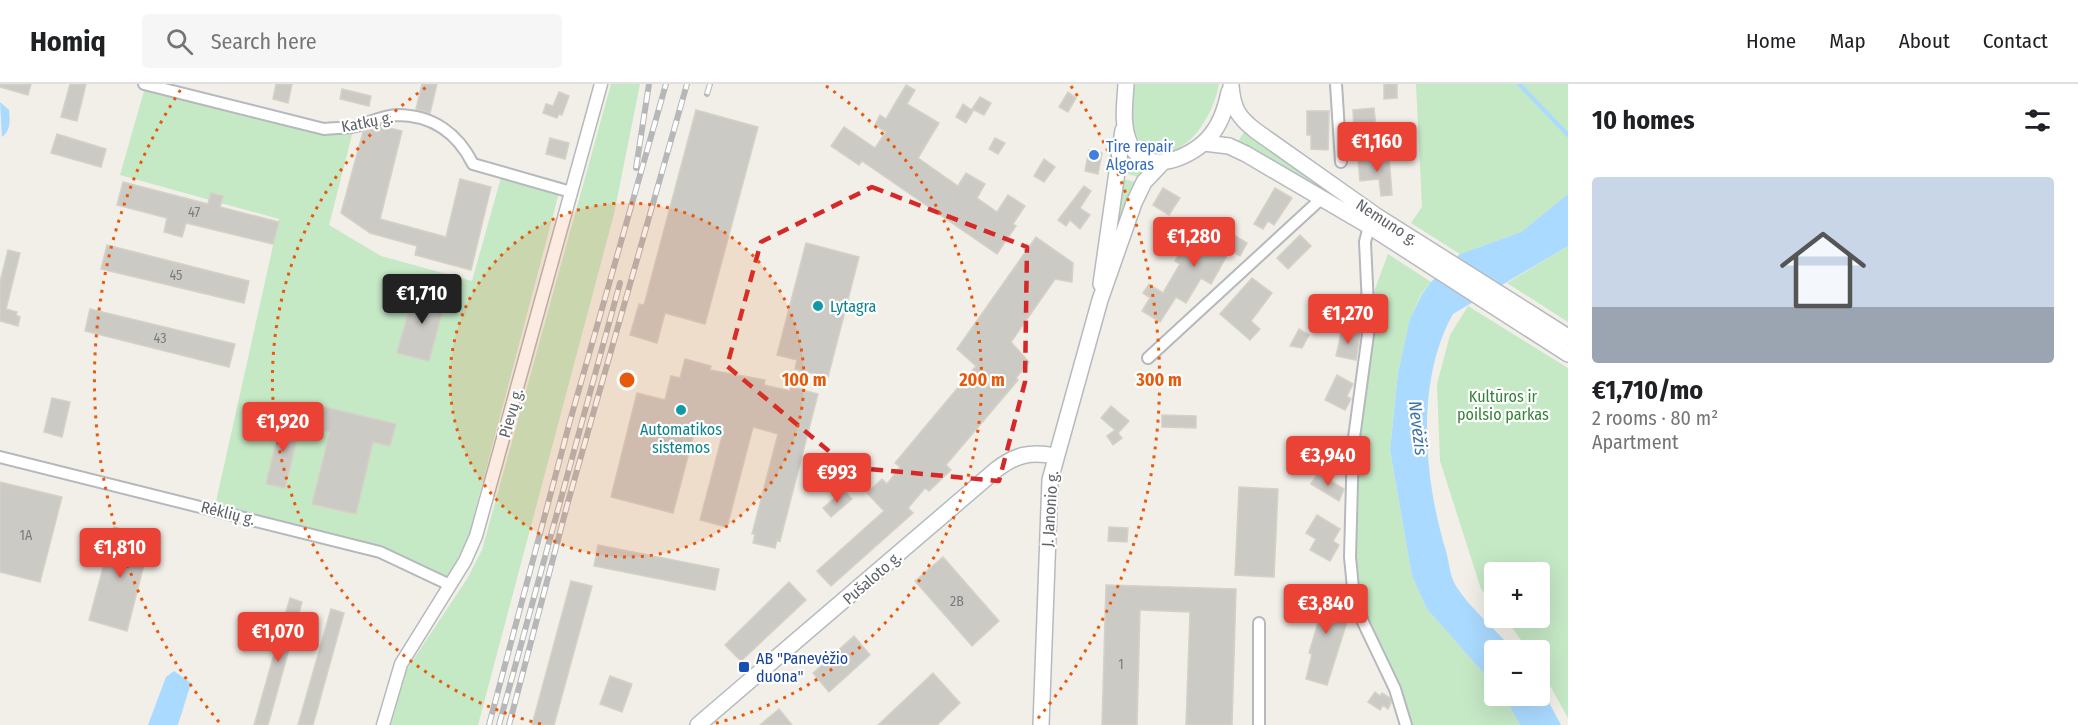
<!DOCTYPE html>
<html lang="en">
<head>
<meta charset="utf-8">
<style>
	body { margin:0; font-family:"Fira Sans Condensed",sans-serif; background:#f6f6f6; color:#202124; height:100vh; display:flex; flex-direction:column; font-size:22px; white-space:nowrap }
	* { box-sizing:border-box; margin:0 }
	p { font-size:20px; color:#757577 }
	.icon { flex:none; width:33px; height:33px; fill:none; stroke:currentColor; stroke-width:2; stroke-linecap:round; stroke-linejoin:round }
	.map { position:relative; flex:1; overflow:hidden }
	.drawer { display:flex; flex-direction:column; background:#fff; width:510px }
	.drawer>* { flex:none }
	.tools { position:absolute; left:1484px; top:478px; display:grid; gap:12px }
	.tools a { display:grid; place-items:center; width:66px; height:66px; border-radius:6px; background:#fff; box-shadow:0 6px 24px #0002; font-size:30px }
	.price { position:absolute; translate:-50% -51px; padding:0 14px; border-radius:6px; background:#ea4335; color:#fff; font-size:20px; line-height:39px; filter:drop-shadow(0 2px 3px #0008) }
	.price::after { content:''; position:absolute; left:50%; top:36px; width:18px; height:14px; margin-left:-9px; background:inherit; clip-path:polygon(0 0,100% 0,50% 100%) }
	.price.on { background:#222; color:#fff }
	ul { padding:0; list-style:none }
	li { display:grid; align-content:center; gap:12px; height:318px; padding:0 24px }
	li span { display:grid; place-items:center; height:186px; border-radius:6px; color:#555 }
	li>.icon { margin-inline-start:auto }
	span .icon { width:108px; height:108px; fill:#fffc; stroke-width:1 }
	li b { font-size:26px }
	h2 { display:flex; justify-content:space-between; align-items:center; height:72px; padding:0 24px; font-size:26px }
	header { display:flex; align-items:center; gap:36px; box-sizing:border-box; height:84px; padding:0 30px; background:#fff; border-bottom:2px solid #e0e0e0 }
	header strong { font-size:28px }
	nav { display:flex; gap:33px; margin-inline-start:auto; font-size:21px }
	.search { width:420px; height:54px; background:#f6f6f6; display:flex; align-items:center; gap:15px; box-sizing:border-box; padding:0 21px; border-radius:6px; color:#757577; font-size:22px }
	main { display:flex; flex:1; min-height:0 }
	.map>svg:first-child { display:block }
	.green { fill:#c5e8c5 }
	.water { fill:#aadaff }
	.lines { fill:none; stroke-linecap:round; stroke-linejoin:round }
	.stream { stroke:#aadaff; stroke-width:4 }
	.building { fill:#cccac5; stroke:#d6d1c6; stroke-width:1.5 }
	.minor-casing { stroke:#b5b8bc; stroke-width:14 }
	.tertiary-casing { stroke:#b5b8bc; stroke-width:15 }
	.secondary-casing { stroke:#b6babf; stroke-width:18 }
	.minor { stroke:#fff; stroke-width:10 }
	.tertiary { stroke:#fff; stroke-width:12 }
	.secondary { stroke:#fff; stroke-width:15 }
	.rail-casing { stroke:#b6b7b8; stroke-width:6 }
	.rail { stroke:#fff; stroke-width:4; stroke-dasharray:11; stroke-linecap:butt }
	.marked { fill:none; stroke:#d62828; stroke-width:4.5; stroke-dasharray:12 8; stroke-linejoin:round }
	.ring { fill:none; stroke:#e8590c; stroke-width:3; stroke-dasharray:3 6 }
	.shop-dot { fill:#3f7fe0; stroke:#fff; stroke-width:2 }
	.culture-dot { fill:#0f9aa8; stroke:#fff; stroke-width:2 }
	.transit-dot { fill:#1a4fb4; stroke:#fff; stroke-width:2 }
	.labels { text-anchor:middle; dominant-baseline:central; stroke-width:4.5; stroke-linejoin:round; paint-order:stroke }
	.number-label { font-size:14px; fill:#7a7d7f }
	.street-label { font-size:16px; fill:#5f6368; stroke:#fff }
	.shop-label { font-size:16px; fill:#366cbe; stroke:#fff; text-anchor:start }
	.culture-label { font-size:16px; fill:#0d838f; stroke:#fff; text-anchor:start }
	.park-label { font-size:16px; fill:#348238; stroke:#fff }
	.transit-label { font-size:16px; fill:#164399; stroke:#fff; text-anchor:start }
	.water-label { font-size:18px; font-style:italic; fill:#4174aa; stroke:#fff }
	.centre { fill:#e8590c; stroke:#fff; stroke-width:3 }
	.ring-label { font-size:18px; text-anchor:middle; font-weight:bold; fill:#e8590c; stroke:#fff; stroke-width:4.5; stroke-linejoin:round; paint-order:stroke }
</style>
</head>
<body>
<header>
<strong>Homiq</strong>
<div class="search"><svg class="icon" aria-label="search" viewBox="0 0 24 24"><circle cx="10" cy="10" r="6"/><path d="M15 15l6 6"/></svg>Search here</div>
<nav><a>Home</a><a>Map</a><a>About</a><a>Contact</a></nav>
</header>
<main>
<div class="map">
<svg width="1568" height="641" viewBox="0 0 1568 641">
	<rect width="100%" height="100%" fill="#f1efe8"/>
	<path class="green" d="M 146,0 L 309,40 L 354,43 L 329,141 L 381,172 L 472,197 L 502,90 L 560,105 L 469,450 L 458,476 L 440,502 L 371,471 L 213,431 L 279,135 L 120,91 Z
		M 611,0 L 640,0 L 614,130 L 478,641 L 391,641 L 407,585 L 467,495 L 482,466 Z
		M 1134,0 L 1219,0 C 1213,34 1182,86 1141,62 L 1131,39 Z
		M 1416,0 L 1568,0 L 1568,110 L 1521,148 L 1460,170 L 1411,139 L 1422,123 Z
		M 1244,48 L 1331,109 L 1335,113 L 1237,59 Z
		M 1128,74 L 1143,82 L 1139,93 L 1124,89 Z
		M 1123,95 L 1136,98 L 1129,110 L 1112,171 Z
		M 1568,162 L 1568,238 L 1507,199 Z
		M 1388,170 L 1431,198 L 1421,210 L 1410,236 L 1398,289 L 1390,366 L 1412,492 L 1427,525 L 1494,601 L 1494,612 L 1504,612 L 1520,641 L 1410,641 L 1368,539 L 1357,502 L 1355,475 L 1358,359 L 1374,241 L 1375,205 Z
		M 1468,222 L 1568,284 L 1568,634 L 1539,582 L 1539,567 L 1529,567 L 1505,534 L 1539,534 L 1539,489 L 1494,489 L 1494,521 L 1481,505 L 1440,377 L 1437,300 L 1450,251 Z"/>
	<path class="water" d="M 0,18 L 9,26 C 10,36 11,46 2,53 Z
		M 1568,110 L 1568,162 L 1453,230 C 1415,298 1424,395 1446,467 C 1449,478 1450,493 1456,502 C 1471,526 1496,545 1514,567 L 1494,567 L 1494,601 L 1427,525 L 1412,492 L 1390,366 L 1398,289 L 1410,235 L 1422,210 L 1431,198 L 1460,170 L 1521,148 Z
		M 174,587 L 191,599 L 178,641 L 148,641 L 166,593 Z
		M 1539,600 L 1561,641 L 1520,641 L 1504,612 L 1539,612 Z"/>
	<g class="lines">
		<path class="stream" d="M 1519,0 L 1568,51"/>
	</g>
	<path class="building" d="M 0,0 L 31,0 L 28,11 L 0,3 Z
		M 70,0 L 86,0 L 77,37 L 61,33 Z
		M 276,0 L 292,0 L 288,19 L 273,15 Z
		M 422,0 L 437,0 L 430,29 L 416,25 Z
		M 1384,0 L 1397,0 L 1397,14 L 1384,15 Z
		M 906,1 L 915,6 L 907,20 L 939,39 L 918,74 L 958,102 L 966,89 L 985,100 L 977,114 L 997,128 L 1008,111 L 1025,122 L 1013,140 L 1016,142 L 997,170 L 862,77 L 859,81 L 831,62 L 844,43 L 875,64 L 886,48 L 875,41 L 880,31 L 886,35 Z
		M 342,5 L 371,12 L 369,22 L 340,15 Z
		M 559,8 L 569,12 L 562,31 L 559,30 L 557,34 L 543,29 L 546,20 L 553,22 Z
		M 1068,8 L 1076,14 L 1068,28 L 1059,23 Z
		M 980,13 L 991,19 L 984,31 L 972,25 Z
		M 963,20 L 973,27 L 966,39 L 956,33 Z
		M 1374,24 L 1376,45 L 1354,46 L 1353,26 Z
		M 696,26 L 758,43 L 705,240 L 665,229 L 657,259 L 630,251 L 639,220 L 644,221 Z
		M 1307,27 L 1329,27 L 1328,66 L 1311,65 L 1311,51 L 1307,51 Z
		M 381,42 L 402,47 L 380,135 L 446,153 L 460,95 L 491,103 L 471,186 L 415,171 L 417,162 L 370,149 L 341,129 L 363,48 Z
		M 57,50 L 106,65 L 101,83 L 51,69 Z
		M 550,54 L 569,59 L 565,75 L 546,70 Z
		M 995,54 L 1005,59 L 998,70 L 989,65 Z
		M 1393,58 L 1413,59 L 1413,70 L 1392,68 Z
		M 1089,66 L 1102,69 L 1098,90 L 1085,87 Z
		M 1389,73 L 1392,111 L 1381,112 L 1379,95 L 1360,97 L 1358,75 Z
		M 1044,75 L 1055,83 L 1044,98 L 1034,92 Z
		M 123,98 L 208,120 L 211,109 L 223,112 L 220,123 L 279,138 L 273,160 L 186,139 L 182,153 L 164,148 L 167,134 L 117,121 Z
		M 1084,102 L 1091,107 L 1080,124 L 1090,131 L 1080,145 L 1070,136 L 1066,142 L 1058,136 Z
		M 1163,104 L 1180,114 L 1169,131 L 1153,121 Z
		M 1275,104 L 1292,114 L 1274,141 L 1268,137 L 1263,145 L 1254,140 Z
		M 1213,134 L 1225,142 L 1224,145 L 1247,159 L 1240,172 L 1230,166 L 1211,200 L 1201,194 L 1186,219 L 1176,213 L 1160,238 L 1142,227 L 1150,214 L 1143,209 L 1149,200 L 1163,209 L 1180,180 L 1175,177 L 1190,152 L 1199,157 Z
		M 1300,151 L 1311,162 L 1288,185 L 1277,174 Z
		M 1036,153 L 1073,179 L 1072,198 L 1055,195 L 1011,258 L 1029,278 L 1016,294 L 1018,296 L 946,381 L 951,386 L 929,407 L 925,404 L 908,424 L 913,429 L 831,502 L 817,487 L 884,427 L 867,409 L 882,395 L 887,400 L 900,383 L 895,379 L 976,282 L 957,265 Z
		M 806,159 L 859,173 L 828,293 L 795,285 L 797,276 L 777,271 Z
		M 107,161 L 249,197 L 244,219 L 101,185 Z
		M 8,166 L 20,169 L 6,225 L 17,228 L 16,231 L 20,233 L 18,242 L 0,237 L 0,198 Z
		M 1252,194 L 1272,209 L 1251,237 L 1260,245 L 1250,256 L 1220,230 Z
		M 415,205 L 446,214 L 429,277 L 397,269 Z
		M 90,225 L 235,260 L 229,283 L 85,247 Z
		M 1326,229 L 1336,230 L 1334,243 L 1325,243 Z
		M 1299,245 L 1309,251 L 1302,264 L 1290,262 Z
		M 1342,246 L 1360,250 L 1356,276 L 1336,272 Z
		M 685,275 L 711,282 L 710,286 L 765,296 L 764,301 L 790,307 L 791,303 L 818,310 L 780,457 L 777,456 L 775,464 L 753,459 L 755,450 L 752,450 L 778,350 L 753,343 L 727,443 L 700,436 L 724,345 L 697,338 L 673,429 L 611,413 L 637,309 L 665,316 L 671,292 L 680,294 Z
		M 1337,291 L 1353,300 L 1347,312 L 1351,315 L 1345,326 L 1325,316 Z
		M 52,314 L 70,318 L 62,353 L 44,348 Z
		M 316,321 L 396,340 L 390,362 L 373,358 L 356,430 L 312,420 L 330,348 L 310,344 Z
		M 1111,322 L 1129,337 L 1118,349 L 1122,354 L 1113,361 L 1107,352 L 1115,346 L 1101,334 Z
		M 1162,331 L 1196,332 L 1196,344 L 1162,343 Z
		M 282,333 L 301,338 L 285,404 L 266,400 Z
		M 1318,389 L 1344,405 L 1339,417 L 1311,400 Z
		M 0,398 L 62,413 L 40,498 L 0,488 Z
		M 1239,403 L 1278,405 L 1274,493 L 1235,491 Z
		M 844,406 L 852,415 L 831,433 L 823,424 Z
		M 1317,431 L 1340,445 L 1333,457 L 1339,461 L 1330,477 L 1310,466 L 1316,455 L 1306,449 Z
		M 114,443 L 151,453 L 127,547 L 89,536 Z
		M 1109,443 L 1128,444 L 1127,458 L 1108,457 Z
		M 598,461 L 719,485 L 715,506 L 594,482 Z
		M 943,473 L 999,537 L 972,562 L 915,497 Z
		M 571,497 L 592,502 L 554,641 L 532,641 Z
		M 789,498 L 806,516 L 741,577 L 725,561 Z
		M 1106,501 L 1236,505 L 1232,641 L 1186,641 L 1190,528 L 1140,526 L 1137,641 L 1102,641 Z
		M 1321,507 L 1348,515 L 1342,536 L 1347,538 L 1327,601 L 1306,595 L 1312,570 L 1309,569 L 1320,532 L 1300,525 L 1303,515 L 1317,520 Z
		M 290,514 L 302,518 L 268,641 L 254,641 Z
		M 331,525 L 344,529 L 313,641 L 298,641 Z
		M 854,552 L 870,571 L 829,608 L 813,589 Z
		M 933,589 L 960,619 L 937,641 L 878,641 Z
		M 610,592 L 632,600 L 622,628 L 600,620 Z
		M 1375,608 L 1380,612 L 1382,609 L 1390,614 L 1391,619 L 1388,625 L 1383,621 L 1380,626 L 1368,618 Z
		M 779,625 L 792,641 L 760,641 Z"/>
	<g class="lines">
		<g class="minor-casing">
			<path id="minor" d="M 144,0 L 324,45 C 334,44 343,44 352,43 C 367,40 381,32 397,31 C 433,31 458,50 473,80 L 571,108
				M 1336,0 L 1341,78
				M 1369,142 L 1365,158 L 1369,243 L 1353,361 L 1350,473 L 1353,504 L 1363,538 L 1395,605 L 1406,641
				M 1148,274 L 1322,114
				M 0,373 L 380,468 L 450,501
				M 1259,641 L 1259,539"/>
		</g>
		<g class="tertiary-casing">
			<path id="tertiary" d="M 383,641 L 401,580 L 465,477 L 476,452 L 601,0"/>
		</g>
		<g class="secondary-casing">
			<path id="secondary" d="M 1126,0 C 1125,19 1121,41 1130,60 C 1146,94 1194,73 1211,51 C 1221,39 1226,23 1229,8
				M 1231,2 C 1233,25 1238,33 1256,47 L 1375,131 L 1568,253
				M 1204,59 L 1229,62 L 1246,70 L 1369,142 L 1568,270
				M 1101,200 L 1123,46
				M 698,641 L 997,385 C 1016,371 1030,367 1055,372
				M 1041,641 L 1050,396 L 1100,216 L 1134,119 L 1144,98 L 1162,79"/>
		</g>
		<use href="#minor" class="minor"/>
		<use href="#tertiary" class="tertiary"/>
		<use href="#secondary" class="secondary"/>
		<g class="rail-casing">
			<path id="rail" d="M 707,10 L 710,0
				M 636,84 L 649,0
				M 489,641 L 570,337 L 666,0
				M 499,641 L 620,199
				M 509,641 L 568,418 L 687,0"/>
		</g>
		<use href="#rail" class="rail"/>
	</g>
	<path class="marked" d="M 872,103 L 1027,163 L 1025,298 L 999,397 L 848,383 L 727,282 L 761,158 Z"/>
	<circle cx="627" cy="296" r="177" fill="#e8590c" fill-opacity=".12"/>
	<g class="ring">
		<circle cx="627" cy="296" r="177"/>
		<path d="M541 640A355 355 0 0 1 428 2M826 2A355 355 0 0 1 713 640"/>
		<path d="M219 638A532 532 0 0 1 183 2M1071 2A532 532 0 0 1 1035 638"/>
	</g>
	<circle class="shop-dot" cx="1094" cy="71" r="6"/>
	<g class="culture-dot">
		<circle cx="818" cy="222" r="6"/>
		<circle cx="681" cy="326" r="6"/>
	</g>
	<rect class="transit-dot" x="738" y="577" width="12" height="12" rx="3"/>
	<g class="labels">
		<g class="number-label">
			<text x="194" y="128">47</text>
			<text x="176" y="191">45</text>
			<text x="160" y="254">43</text>
			<text x="26" y="451">1A</text>
			<text x="957" y="517">2B</text>
			<text x="1121" y="580">1</text>
		</g>
		<g class="street-label">
			<text transform="translate(367 38) rotate(-11)">Katkų g.</text>
			<text transform="translate(1387 138) rotate(33)">Nemuno g.</text>
			<text transform="translate(511 329) rotate(-74)">Pievų g.</text>
			<text transform="translate(1050 425) rotate(-86)">J. Janonio g.</text>
			<text transform="translate(228 429) rotate(14)">Rėklių g.</text>
			<text transform="translate(872 494) rotate(-41)">Pušaloto g.</text>
		</g>
		<g class="shop-label">
			<text x="1106" y="62">Tire repair<tspan x="1106" dy="18">Algoras</tspan></text>
		</g>
		<g class="culture-label">
			<text x="830" y="222">Lytagra</text>
			<text x="681" y="345" text-anchor="middle">Automatikos<tspan x="681" dy="18">sistemos</tspan></text>
		</g>
		<g class="park-label">
			<text x="1503" y="312">Kultūros ir<tspan x="1503" dy="18">poilsio parkas</tspan></text>
		</g>
		<g class="transit-label">
			<text x="756" y="574">AB "Panevėžio<tspan x="756" dy="18">duona"</tspan></text>
		</g>
		<g class="water-label">
			<text transform="translate(1418 344) rotate(83)">Nevėžis</text>
		</g>
	</g>
	<circle cx="627" cy="296" r="9" class="centre"/>
	<g class="ring-label">
		<text x="804" y="302">100 m</text>
		<text x="982" y="302">200 m</text>
		<text x="1159" y="302">300 m</text>
	</g>
</svg>
<div class="tools">
<a>+</a>
<a>−</a>
</div>
<b class="price" style="left:1377px;top:89px">€1,160</b>
<b class="price" style="left:1194px;top:184px">€1,280</b>
<b class="price on" style="left:422px;top:241px">€1,710</b>
<b class="price" style="left:1348px;top:261px">€1,270</b>
<b class="price" style="left:283px;top:369px">€1,920</b>
<b class="price" style="left:1328px;top:403px">€3,940</b>
<b class="price" style="left:837px;top:420px">€993</b>
<b class="price" style="left:120px;top:495px">€1,810</b>
<b class="price" style="left:1326px;top:551px">€3,840</b>
<b class="price" style="left:278px;top:579px">€1,070</b>
</div>
<section class="drawer">
<h2>10 homes<svg class="icon" aria-label="filters" viewBox="0 0 24 24"><path d="M4 7h16M4 17h16"/><circle cx="9" cy="7" r="2"/><circle cx="15" cy="17" r="2"/></svg></h2>
<ul>
<li><span style="background:linear-gradient(#c9d6e8 70%,#9aa5b1 0)"><svg class="icon" aria-label="home" viewBox="0 0 24 24"><path d="M3 11l9-7 9 7M6 9v11h12V9"/></svg></span><div><b>€1,710/mo</b><p>2 rooms · 80 m²</p><p>Apartment</p></div></li>
</ul>
</section>
</main>
</body>
</html>
